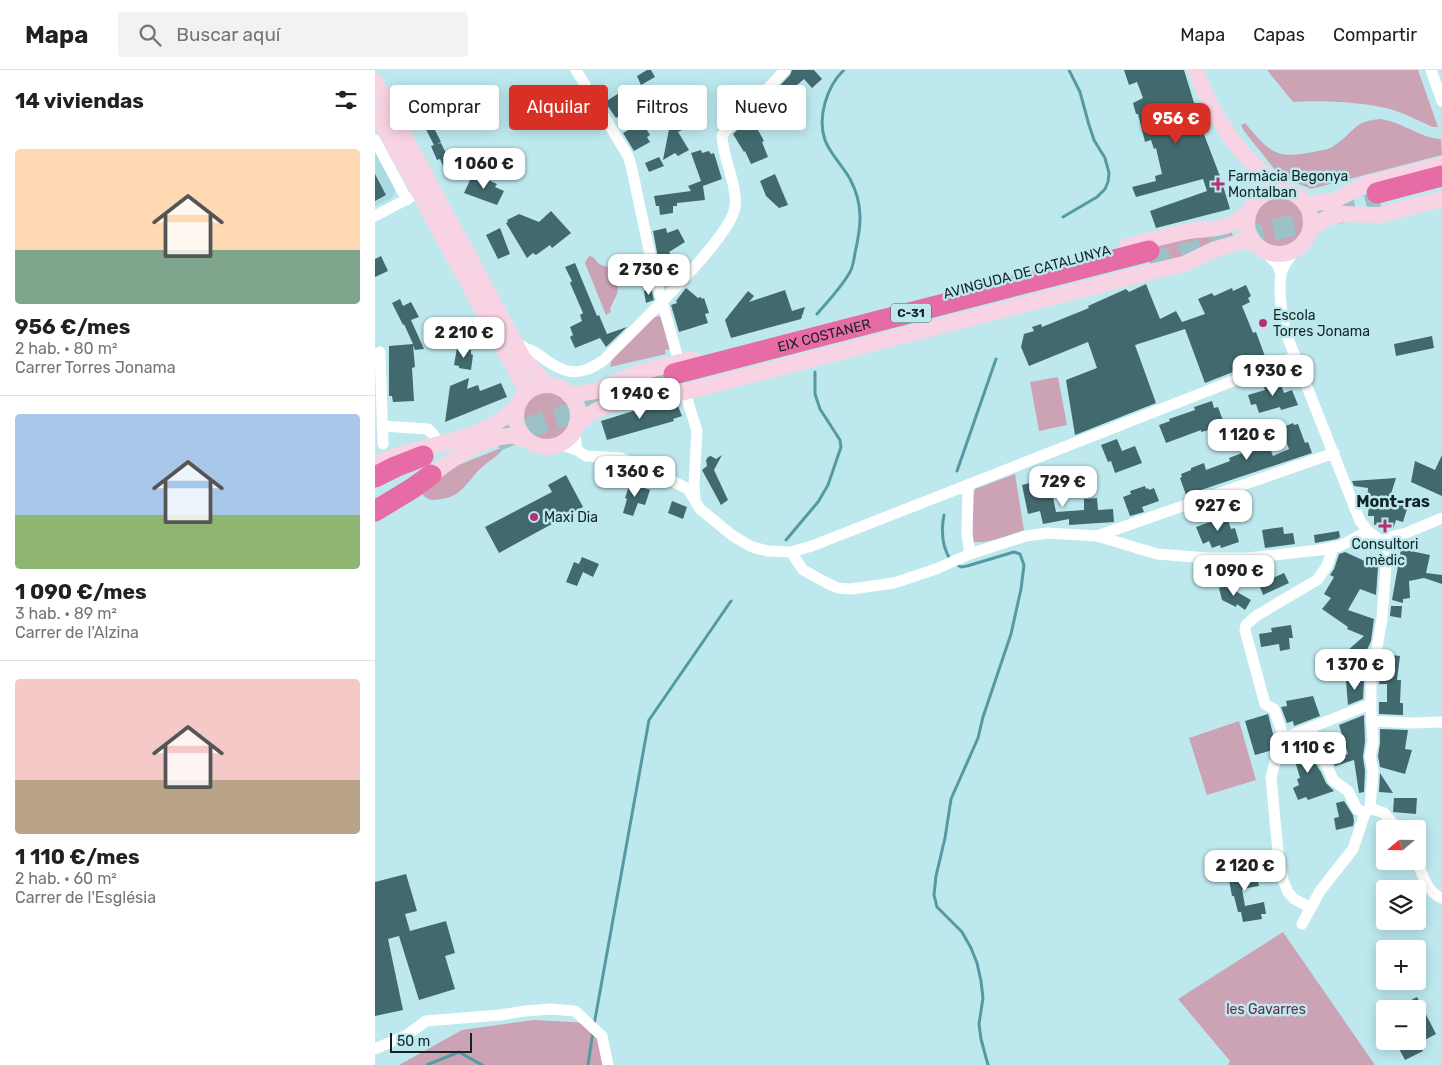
<!DOCTYPE html>
<html lang="es">
<head>
<meta charset="utf-8">
<style>
	body { margin:0; font-family:Rubik,sans-serif; background:#f2f2f2; color:#202124; height:100vh; display:flex; flex-direction:column; font-size:19px; white-space:nowrap }
	* { box-sizing:border-box; margin:0 }
	p { font-size:16px; color:#757577 }
	.icon { flex:none; width:28px; height:28px; fill:none; stroke:currentColor; stroke-width:2; stroke-linecap:round; stroke-linejoin:round }
	.map { position:relative; flex:1; overflow:hidden }
	.sheet { display:flex; flex-direction:column; background:#fff; width:375px }
	.sheet>* { flex:none }
	.top-card { position:absolute; left:15px; top:15px; width:475px; height:45px; display:flex; gap:10px }
	.needle { width:32px; rotate:250deg }
	.fabs { position:absolute; left:1001px; top:750px; display:grid; gap:10px }
	.fabs a { display:grid; place-items:center; width:50px; height:50px; border-radius:5px; background:#fff; box-shadow:0 2px 12px #0003; font-size:25px }
	.scale { position:absolute; left:15px; bottom:12px; width:82px; box-sizing:border-box; padding-left:5px; border:2px solid #132426; border-top:0; font-size:14px; line-height:18px; white-space:nowrap; color:#132426; -webkit-text-stroke:4px #bde9ee; paint-order:stroke }
	.price { position:absolute; translate:-50% -42px; padding:0 11px; border-radius:10px; background:#fff; color:#222; font-size:16px; line-height:32px; filter:drop-shadow(0 1px 2px #0008) }
	.price::after { content:''; position:absolute; left:50%; top:30px; width:15px; height:11px; margin-left:-8px; background:inherit; clip-path:polygon(0 0,100% 0,50% 100%) }
	.price.selected { background:#d93025; color:#fff }
	ul { padding:0; list-style:none }
	li { display:grid; align-content:center; gap:10px; height:265px; padding:0 15px }
	li+li { border-top:1px solid #e0e0e0 }
	li span { display:grid; place-items:center; height:155px; border-radius:5px; color:#555 }
	li>.icon { margin-inline-start:auto }
	span .icon { width:90px; height:90px; fill:#fffc; stroke-width:1 }
	li b { font-size:21px }
	h2 { display:flex; justify-content:space-between; align-items:center; height:60px; padding:0 15px; font-size:21px }
	.pill { padding:0 18px; border-radius:5px; background:#fff; box-shadow:0 2px 12px #0003; font-size:18px; line-height:45px }
	.pill.selected { background:#d93025; color:#fff }
	header { display:flex; align-items:center; gap:30px; box-sizing:border-box; height:70px; padding:0 25px; background:#fff; border-bottom:1px solid #e0e0e0 }
	header strong { font-size:24px }
	nav { display:flex; gap:28px; margin-inline-start:auto; font-size:18px }
	.search { width:350px; height:45px; background:#f2f2f2; display:flex; align-items:center; gap:12px; box-sizing:border-box; padding:0 18px; border-radius:5px; color:#757577; font-size:19px }
	main { display:flex; flex:1; min-height:0 }
	.map>svg:first-child { display:block }
	.built { fill:#a8dce2 }
	.green { fill:#cca3b4 }
	.lines { fill:none; stroke-linecap:round; stroke-linejoin:round }
	.stream { stroke:#559aa2; stroke-width:3 }
	.building { fill:#41696e }
	.highway-tunnel { stroke:#9bc2c6; stroke-width:21; stroke-dasharray:21 11; stroke-linecap:butt }
	.street { stroke:#fff; stroke-width:11 }
	.secondary { stroke:#f8d3e4; stroke-width:16 }
	.highway { stroke:#e76ca6; stroke-width:21 }
	.poi-dot { fill:#b53177; stroke:#bde9ee; stroke-width:2 }
	.labels { text-anchor:middle; dominant-baseline:central; stroke-width:5; stroke-linejoin:round; paint-order:stroke }
	.shield { fill:#bde9ee; stroke:#465f62; stroke-width:1 }
	.shield-label { font-size:12px; font-weight:bold; fill:#132426 }
	.poi-label { font-size:14px; fill:#132426; stroke:#bde9ee; text-anchor:start }
	.street-label { font-size:14px; fill:#132426; stroke:#bde9ee }
	.park-label { font-size:14px; fill:#6e2c4c; stroke:#bde9ee }
	.quarter-label { font-size:16px; font-weight:bold; fill:#132426; stroke:#bde9ee }
</style>
</head>
<body>
<header>
<strong>Mapa</strong>
<div class="search"><svg class="icon" aria-label="search" viewBox="0 0 24 24"><circle cx="10" cy="10" r="6"/><path d="M15 15l6 6"/></svg>Buscar aquí</div>
<nav><a>Mapa</a><a>Capas</a><a>Compartir</a></nav>
</header>
<main>
<section class="sheet">
<h2>14 viviendas<svg class="icon" aria-label="filters" viewBox="0 0 24 24"><path d="M4 7h16M4 17h16"/><circle cx="9" cy="7" r="2"/><circle cx="15" cy="17" r="2"/></svg></h2>
<ul>
<li><span style="background:linear-gradient(#ffd9b3 65%,#7fa58c 0)"><svg class="icon" aria-label="home" viewBox="0 0 24 24"><path d="M3 11l9-7 9 7M6 9v11h12V9"/></svg></span><div><b>956 €/mes</b><p>2 hab. · 80 m²</p><p>Carrer Torres Jonama</p></div></li>
<li><span style="background:linear-gradient(#a9c7e8 65%,#8fb573 0)"><svg class="icon" aria-label="home" viewBox="0 0 24 24"><path d="M3 11l9-7 9 7M6 9v11h12V9"/></svg></span><div><b>1 090 €/mes</b><p>3 hab. · 89 m²</p><p>Carrer de l'Alzina</p></div></li>
<li><span style="background:linear-gradient(#f6c9c9 65%,#b9a48a 0)"><svg class="icon" aria-label="home" viewBox="0 0 24 24"><path d="M3 11l9-7 9 7M6 9v11h12V9"/></svg></span><div><b>1 110 €/mes</b><p>2 hab. · 60 m²</p><p>Carrer de l'Església</p></div></li>
</ul>
</section>
<div class="map">
<svg width="1067" height="995" viewBox="0 0 1067 995">
	<rect width="100%" height="100%" fill="#bde9ee"/>
	<path class="built" d="M 0,81 L 20,120 L 19,125 L 15,129 L 0,136 Z"/>
	<path class="green" d="M 892,0 L 1043,0 L 1063,57 L 1058,57 C 1044,51 1029,43 1015,39 C 988,32 945,30 918,32 Z
		M 1005,49 C 1028,52 1045,68 1066,69 L 1067,85 L 936,119 L 905,106 L 869,61 L 866,55 L 870,53 C 894,81 900,90 938,82 C 946,80 954,80 960,75 C 980,62 978,51 1005,49 Z
		M880 153a25 25 0 1 1 50 0a25 25 0 1 1-50 0Z
		M 856,161 L 859,168 L 777,197 L 771,178 L 794,171 Z
		M 251,184 L 255,186 L 260,196 L 258,200 L 244,211 L 242,224 L 235,239 L 236,242 L 231,245 L 210,193 L 214,186 L 218,187 L 224,194 L 231,197 Z
		M 283,246 L 286,247 L 297,279 L 290,280 L 291,284 L 235,297 L 237,290 L 240,286 L 277,248 Z
		M 298,300 L 304,320 L 219,334 L 217,327 L 253,311 Z
		M 683,307 L 692,355 L 664,361 L 655,312 Z
		M146 345a25 25 0 1 1 50 0a25 25 0 1 1-50 0Z
		M 131,376 C 123,387 111,392 102,402 C 91,415 84,427 66,429 C 56,431 54,431 46,423 L 67,403 L 86,394 Z
		M 640,404 L 649,460 C 636,464 608,476 597,471 L 599,423 L 600,419 Z
		M 864,651 L 881,710 L 832,725 L 814,668 Z
		M 908,862 L 1000,995 L 853,995 L 855,991 L 803,929 Z
		M 159,950 L 213,953 L 222,966 L 230,995 L 24,995 L 87,960 Z"/>
	<g class="lines">
		<path class="stream" d="M 688,147 L 722,127 L 730,119 L 733,112 L 734,103 L 730,88 L 719,70 L 714,55 L 705,22 L 694,0
			M 442,244 C 454,230 466,218 475,202 C 478,197 479,189 480,183 C 486,157 489,135 475,109 C 468,96 455,84 450,70 C 442,47 452,16 469,0
			M 582,401 L 621,289
			M 569,445 C 566,460 567,477 576,491
			M 411,470 L 443,432 L 453,415 L 466,377 L 465,370 L 445,339 L 440,324 L 440,302
			M 581,494 L 586,497 L 592,496 L 639,482 L 645,484 L 649,495 L 646,519 L 636,564 L 608,647 L 603,668 L 576,729 L 570,768 L 561,806 L 559,825 L 562,837 L 587,862 L 596,878 L 602,893 L 606,911 L 608,928 L 604,954 L 606,969 L 613,995
			M 219,955 L 274,650 L 356,531
			M 52,995 L 84,982 L 107,995
			M 213,995 L 218,961"/>
	</g>
	<path class="building" d="M 272,0 L 276,0 L 280,7 L 266,15 L 262,6 Z
		M 417,0 L 439,0 L 447,9 L 437,18 L 429,9 L 404,31 L 374,50 L 373,49 L 415,5 Z
		M 749,0 L 809,0 L 827,59 L 846,109 L 855,139 L 781,158 L 775,141 L 832,121 L 828,109 L 761,127 L 757,117 L 781,111 L 780,106 L 787,104 L 781,78 L 779,79 L 776,70 L 770,72 L 763,44 L 761,44 L 758,33 L 768,28 L 762,12 L 754,15 Z
		M 249,20 L 257,33 L 247,39 L 250,43 L 241,48 L 230,32 Z
		M 56,25 L 63,40 L 52,44 L 66,72 L 62,74 L 66,73 L 78,98 L 74,109 L 65,89 L 62,90 L 56,76 L 59,75 L 38,34 Z
		M 296,49 L 299,54 L 304,51 L 307,60 L 303,62 L 314,80 L 303,86 L 300,83 L 288,90 Z
		M 377,49 L 389,71 L 387,72 L 393,87 L 376,94 L 370,81 L 369,82 L 358,64 L 369,53 Z
		M 267,52 L 275,65 L 272,67 L 275,72 L 259,81 L 248,63 Z
		M 326,80 L 327,83 L 334,81 L 336,84 L 339,83 L 347,109 L 328,116 L 330,130 L 302,133 L 302,136 L 298,136 L 298,143 L 285,145 L 284,136 L 281,136 L 279,126 L 316,121 L 313,116 L 326,111 L 316,83 Z
		M 284,87 L 289,96 L 274,102 L 270,93 Z
		M 0,104 L 11,125 L 0,131 Z
		M 400,104 L 413,135 L 404,138 L 391,126 L 385,111 Z
		M 97,106 L 106,110 L 107,107 L 122,114 L 120,117 L 129,121 L 122,135 L 89,123 Z
		M 176,141 L 196,163 L 177,178 L 175,175 L 161,185 L 158,183 L 152,188 L 131,153 L 133,152 L 132,150 L 144,144 L 164,152 Z
		M 125,158 L 135,184 L 123,189 L 111,165 Z
		M 291,158 L 292,163 L 303,159 L 310,172 L 294,182 L 300,192 L 289,199 L 283,188 L 278,161 Z
		M 6,186 L 13,201 L 0,207 L 0,189 Z
		M 200,193 L 222,246 L 224,245 L 232,264 L 252,257 L 231,277 L 225,268 L 200,278 L 195,267 L 198,265 L 195,257 L 207,251 L 205,245 L 208,243 L 195,213 L 197,211 L 190,197 Z
		M 771,214 L 785,249 L 801,241 L 807,252 L 830,244 L 823,229 L 837,223 L 839,226 L 857,218 L 858,221 L 871,215 L 876,226 L 873,228 L 875,232 L 867,236 L 878,263 L 881,262 L 891,289 L 830,313 L 810,259 L 760,275 L 781,333 L 700,365 L 691,310 L 722,298 L 713,272 L 654,296 L 646,277 L 649,264 L 659,261 L 657,257 L 666,254 L 667,257 L 714,238 L 713,236 L 751,219 L 754,222 Z
		M 276,218 L 279,230 L 271,233 L 269,221 Z
		M 311,218 L 323,228 L 326,227 L 327,229 L 329,228 L 334,243 L 330,244 L 333,253 L 304,262 L 296,235 L 302,233 L 301,231 Z
		M 410,220 L 417,241 L 430,237 L 426,249 L 356,268 L 350,250 L 373,221 L 379,226 L 374,232 Z
		M 25,229 L 28,236 L 36,232 L 44,247 L 36,250 L 49,279 L 40,280 L 38,275 L 40,297 L 37,298 L 39,331 L 18,332 L 17,326 L 14,326 L 14,276 L 38,274 L 29,254 L 28,255 L 17,233 Z
		M 1057,266 L 1059,278 L 1021,286 L 1019,274 Z
		M 82,278 L 96,280 L 96,284 L 98,285 L 96,300 L 84,298 L 84,296 L 79,295 Z
		M 903,307 L 909,323 L 917,320 L 923,335 L 906,340 L 905,337 L 884,343 L 881,334 L 876,335 L 873,325 L 890,320 L 887,312 Z
		M 94,308 L 92,319 L 103,315 L 105,321 L 126,313 L 132,327 L 70,352 L 75,316 Z
		M 837,331 L 839,338 L 843,337 L 850,356 L 826,362 L 826,360 L 791,373 L 784,355 L 795,351 L 794,349 L 820,340 L 819,337 Z
		M 299,334 L 303,336 L 307,346 L 298,349 L 299,351 L 232,370 L 226,351 L 268,338 Z
		M 918,353 L 919,355 L 923,354 L 930,373 L 933,372 L 937,383 L 811,425 L 805,408 L 807,407 L 806,404 L 816,400 L 816,398 L 829,393 L 831,400 L 855,391 L 854,388 L 875,380 L 870,368 L 880,365 L 880,367 L 889,363 L 898,386 L 914,379 L 906,358 Z
		M 742,369 L 747,381 L 760,376 L 767,393 L 740,403 L 736,391 L 733,392 L 726,375 Z
		M 347,385 L 339,400 L 353,430 L 346,435 L 327,400 L 332,396 L 331,390 L 333,387 L 336,386 L 341,389 Z
		M 1067,385 L 1067,426 L 1036,412 L 1040,391 L 1060,400 Z
		M 191,405 L 208,437 L 124,483 L 110,457 L 177,422 L 173,415 Z
		M 1021,408 L 1015,427 L 1035,429 L 1028,452 L 1021,450 L 1018,459 L 1015,459 L 1003,458 L 1003,454 L 999,455 L 999,446 L 993,446 L 994,433 L 992,433 L 993,418 L 979,416 L 977,411 Z
		M 663,411 L 666,424 L 677,422 L 681,442 L 709,440 L 709,429 L 722,428 L 723,440 L 738,439 L 739,452 L 694,455 L 694,449 L 668,454 L 665,441 L 653,444 L 647,415 Z
		M 255,413 L 275,420 L 270,435 L 263,433 L 258,446 L 248,443 L 252,429 L 250,428 Z
		M 770,416 L 771,419 L 773,418 L 774,420 L 779,418 L 784,431 L 767,437 L 769,442 L 755,446 L 748,427 L 756,424 L 755,421 Z
		M 297,431 L 312,437 L 308,449 L 293,443 Z
		M 850,442 L 856,459 L 860,458 L 864,472 L 846,478 L 845,475 L 837,478 L 834,471 L 828,474 L 821,457 L 838,451 L 837,447 Z
		M 908,457 L 909,464 L 918,463 L 920,474 L 890,478 L 887,460 Z
		M 964,461 L 965,467 L 962,469 L 940,473 L 939,465 Z
		M 1026,479 L 1055,485 L 1051,503 L 1067,505 L 1067,514 L 1049,508 L 1034,511 L 1035,528 L 1028,529 L 1028,533 L 1017,530 Z
		M 970,482 L 1003,497 L 1001,525 L 985,519 L 973,540 L 999,549 L 996,571 L 991,582 L 994,582 L 992,590 L 978,605 L 963,589 L 989,566 L 972,559 L 973,557 L 947,539 L 956,528 L 949,524 L 959,507 L 955,505 L 959,499 L 964,484 Z
		M 207,487 L 224,494 L 218,507 L 208,502 L 202,516 L 191,512 L 199,492 L 204,494 Z
		M 909,503 L 914,513 L 888,525 L 884,514 Z
		M 859,513 L 862,522 L 876,530 L 870,540 L 862,534 L 861,537 L 847,530 L 844,518 Z
		M 1016,536 L 1027,536 L 1026,548 L 1015,546 Z
		M 916,555 L 918,568 L 914,568 L 915,579 L 905,581 L 904,574 L 886,577 L 884,564 L 897,562 L 896,558 Z
		M 1008,584 L 1025,586 L 1022,610 L 1026,610 L 1025,633 L 1028,633 L 1028,645 L 1004,644 L 1004,632 L 1012,632 L 1012,614 L 1004,614 Z
		M 989,610 L 988,629 L 973,635 L 971,611 Z
		M 938,626 L 945,646 L 919,656 L 918,651 L 912,653 L 906,637 L 912,636 L 911,631 Z
		M 893,644 L 901,676 L 898,680 L 880,685 L 870,651 Z
		M 989,645 L 990,671 L 988,687 L 990,701 L 989,722 L 984,723 L 979,690 L 960,696 L 957,689 L 973,684 L 964,655 Z
		M 1005,659 L 1033,660 L 1030,679 L 1037,680 L 1030,704 L 1005,697 L 1003,686 L 1005,673 Z
		M 930,668 L 935,685 L 946,702 L 951,713 L 959,721 L 933,730 L 931,727 L 923,730 L 918,718 L 924,715 L 922,709 L 925,708 L 917,681 L 920,680 L 918,673 Z
		M 1005,703 L 1018,723 L 1004,722 Z
		M 1019,728 L 1042,728 L 1041,744 L 1018,742 Z
		M 969,731 L 978,745 L 979,751 L 978,756 L 961,760 L 959,748 L 964,747 L 961,733 Z
		M 864,794 L 864,796 L 871,795 L 873,800 L 880,799 L 884,816 L 867,819 L 870,836 L 889,832 L 891,844 L 886,844 L 887,849 L 868,852 L 866,842 L 863,842 L 859,826 L 857,826 L 854,810 L 857,809 L 854,796 Z
		M 31,804 L 42,841 L 30,844 L 35,861 L 71,851 L 80,883 L 70,886 L 80,919 L 44,930 L 24,866 L 13,869 L 28,940 L 0,946 L 0,812 Z
		M 1042,927 L 1061,964 L 1044,973 L 1048,981 L 1030,990 L 1020,971 L 1042,971 L 1042,939 L 1019,939 Z"/>
	<g class="lines">
		<path class="highway-tunnel" d="M 775,193 L 1005,132
			M 221,324 L 299,304
			M 121,371 L 171,351 L 232,334"/>
		<path class="street" d="M 201,0 L 253,86 L 256,95 L 279,203 L 304,292
			M 1056,0 L 1067,31
			M 0,70 L 32,130
			M 0,146 L 38,126
			M 888,180 L 902,194 L 906,204
			M 920,180 C 915,187 908,195 906,204 C 903,222 907,243 910,261 L 985,451 L 993,461 L 1004,470 L 1031,463 L 1067,448
			M 140,272 C 146,277 154,279 161,283 C 186,301 200,311 229,290 C 255,263 356,169 360,137 C 363,117 348,88 347,66 L 351,60 L 377,35 L 410,0
			M 5,282 L 8,374
			M 310,322 L 322,361 L 319,415 L 320,428
			M 7,356 L 53,359 L 58,364 L 63,373
			M 199,360 L 202,380
			M 184,374 L 202,380 L 211,386 L 246,388 L 271,398 L 313,419 L 325,439 L 358,466 L 377,477 L 393,481 L 416,482 L 437,476 L 919,287
			M 593,415 L 592,464 L 595,484
			M 722,466 L 959,383
			M 416,482 L 428,500 L 454,514 L 463,518 L 476,519 L 519,513 L 561,499 L 595,484 L 651,466 L 673,463 L 722,466 L 782,484 L 833,488 L 873,488 L 944,480 L 965,476 L 993,461
			M 996,651 L 1038,653 L 1067,652
			M 936,658 L 941,681 L 953,698 L 958,710 L 973,721 L 982,739 L 990,743
			M 909,668 L 899,639 L 890,634 L 870,560 L 871,555 L 881,546 L 942,510 L 952,496 L 958,478
			M 995,738 L 1009,743 L 1023,759
			M 1042,791 C 1047,804 1053,824 1067,828
			M 936,838 L 919,829 L 913,822 L 908,810 L 904,792 L 896,707 L 900,692 L 908,678 L 909,668 L 996,634
			M 927,854 L 945,821 L 978,779 L 990,743 L 995,738 L 998,701 L 995,686 L 998,672 L 996,638 L 996,611 L 1007,549 L 1013,468
			M 0,979 L 32,965 L 51,951 L 125,945 L 150,941 L 176,939 L 200,941 L 227,966 L 233,995"/>
		<path class="secondary" d="M 821,0 C 837,47 868,92 909,121
			M 0,11 L 148,288 L 172,315
			M 0,41 L 152,322
			M872 152a32 32 0 1 1 64 0a32 32 0 1 1-64 0Z
			M 930,134 L 958,131 L 992,114 L 1067,95
			M 935,160 L 950,149 L 967,144 L 1005,145 L 1067,129
			M 752,176 C 773,171 793,165 814,161 C 842,157 852,162 875,140
			M141 346a31 31 0 1 1 62 0a31 31 0 1 1-62 0Z
			M 194,325 L 221,321 L 259,304 L 317,289
			M 201,355 C 206,351 211,346 217,343 C 242,328 282,327 310,322 L 779,201 L 809,194 L 838,180 L 868,171 L 881,174
			M 0,394 C 36,377 78,375 114,357 C 124,352 133,344 142,336
			M 56,405 C 76,390 106,368 133,366 C 139,365 146,368 152,370"/>
		<g class="highway">
			<path d="M 1002,123 L 1067,106"/>
			<path id="s1" d="M 299,304 L 774,181"/>
			<path d="M 0,407 L 20,397 L 48,386"/>
			<path d="M 0,441 L 38,418 L 56,405"/>
		</g>
	</g>
	<g class="poi-dot">
		<path d="M840.5 106.5h5v5h5v5h-5v5h-5v-5h-5v-5h5z"/>
		<circle cx="888" cy="253" r="5"/>
		<circle cx="159" cy="447" r="5"/>
		<path d="M1007.5 448.5h5v5h5v5h-5v5h-5v-5h-5v-5h5z"/>
	</g>
	<g class="labels">
		<rect class="shield" x="516" y="233.5" width="40" height="19" rx="4"/>
		<g class="shield-label">
			<text x="536" y="243">C-31</text>
		</g>
		<g class="poi-label">
			<text x="853" y="106">Farmàcia Begonya<tspan x="853" dy="16">Montalban</tspan></text>
			<text x="898" y="245">Escola<tspan x="898" dy="16">Torres Jonama</tspan></text>
			<text x="169" y="447">Maxi Dia</text>
			<text x="1010" y="474" text-anchor="middle">Consultori<tspan x="1010" dy="16">mèdic</tspan></text>
		</g>
		<g class="street-label">
			<text transform="translate(652 202) rotate(-15)">AVINGUDA DE CATALUNYA</text>
			<text stroke="none"><textPath href="#s1" startOffset="155">EIX COSTANER</textPath></text>
		</g>
		<g class="park-label">
			<text x="891" y="939">les Gavarres</text>
		</g>
		<g class="quarter-label">
			<text x="1018" y="431">Mont-ras</text>
		</g>
	</g>
</svg>
<div class="fabs">
<a><svg class="needle" viewBox="-14 -14 28 28"><path d="M0-13l5 13h-10z" fill="#e53935"/><path d="M0 13l5-13h-10z" fill="#757577"/></svg></a>
<a><svg class="icon" aria-label="layers" viewBox="0 0 24 24"><path d="M12 4l9 5-9 5-9-5zM3 14l9 5 9-5"/></svg></a>
<a>+</a>
<a>−</a>
</div>
<div class="scale">50 m</div>
<b class="price selected" style="left:801px;top:75px">956 €</b>
<b class="price" style="left:109px;top:120px">1 060 €</b>
<b class="price" style="left:274px;top:226px">2 730 €</b>
<b class="price" style="left:89px;top:289px">2 210 €</b>
<b class="price" style="left:898px;top:327px">1 930 €</b>
<b class="price" style="left:265px;top:350px">1 940 €</b>
<b class="price" style="left:872px;top:391px">1 120 €</b>
<b class="price" style="left:260px;top:428px">1 360 €</b>
<b class="price" style="left:688px;top:438px">729 €</b>
<b class="price" style="left:843px;top:462px">927 €</b>
<b class="price" style="left:859px;top:527px">1 090 €</b>
<b class="price" style="left:980px;top:621px">1 370 €</b>
<b class="price" style="left:933px;top:704px">1 110 €</b>
<b class="price" style="left:870px;top:822px">2 120 €</b>
<div class="top-card">
<a class="pill">Comprar</a>
<a class="pill selected">Alquilar</a>
<a class="pill">Filtros</a>
<a class="pill">Nuevo</a>
</div>
</div>
</main>
</body>
</html>
